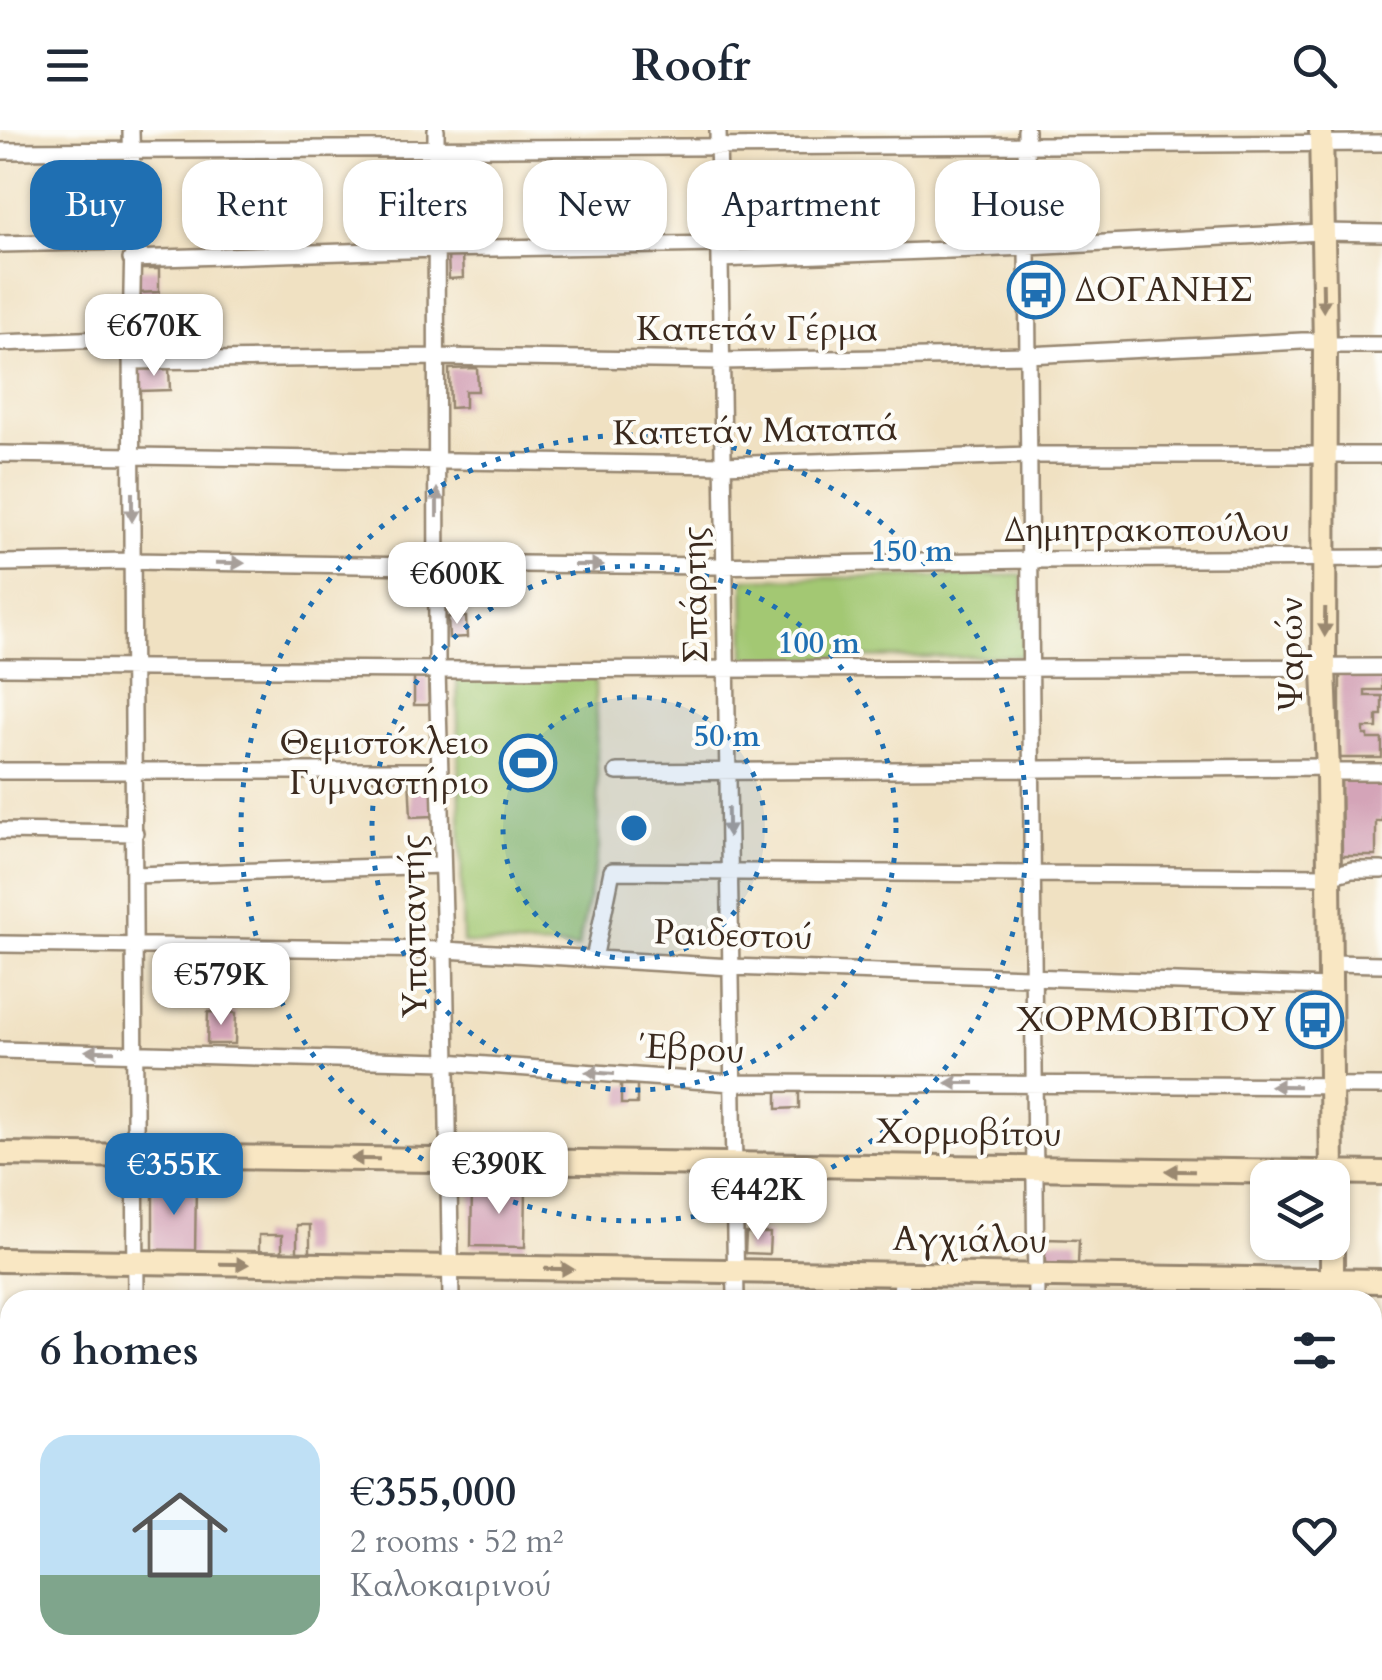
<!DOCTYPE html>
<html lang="en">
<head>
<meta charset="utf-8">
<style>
	body { margin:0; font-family:Cardo,serif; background:#f2f2f3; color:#1f2937; height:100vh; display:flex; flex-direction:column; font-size:38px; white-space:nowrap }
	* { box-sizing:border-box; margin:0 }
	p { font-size:32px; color:#747a83 }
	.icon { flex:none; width:55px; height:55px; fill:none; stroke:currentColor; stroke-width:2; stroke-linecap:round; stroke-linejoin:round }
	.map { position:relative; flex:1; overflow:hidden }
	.sheet { position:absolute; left:0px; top:1160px; width:1382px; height:390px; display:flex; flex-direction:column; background:#fff; border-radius:30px 30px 0 0; box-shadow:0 2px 8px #0004 }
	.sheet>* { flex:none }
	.guide { position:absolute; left:30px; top:30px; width:1322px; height:90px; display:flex; gap:20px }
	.tools { position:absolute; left:1250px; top:1030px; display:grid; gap:20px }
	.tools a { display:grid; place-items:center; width:100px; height:100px; border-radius:20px; background:#fff; box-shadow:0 2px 8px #0004; font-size:50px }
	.price { position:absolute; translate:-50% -85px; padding:0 22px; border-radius:20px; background:#fff; color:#222; font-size:32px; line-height:65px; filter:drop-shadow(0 2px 5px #0008) }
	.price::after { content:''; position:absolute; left:50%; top:60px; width:30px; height:22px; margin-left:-15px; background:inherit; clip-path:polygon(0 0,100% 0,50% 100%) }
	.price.on { background:#1f6fb2; color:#fff }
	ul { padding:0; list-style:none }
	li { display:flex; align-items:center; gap:30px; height:250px; padding:0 40px }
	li+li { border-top:2px solid #e0e1e3 }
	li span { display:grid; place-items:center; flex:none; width:280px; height:200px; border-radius:30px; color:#555 }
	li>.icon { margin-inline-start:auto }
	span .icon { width:120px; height:120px; fill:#fffc; stroke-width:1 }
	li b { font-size:42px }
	h2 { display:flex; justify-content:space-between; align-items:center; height:120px; padding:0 40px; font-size:42px }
	.tag { padding:0 35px; border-radius:30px; background:#fff; box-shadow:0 2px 8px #0004; font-size:35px; line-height:90px }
	.tag.on { background:#1f6fb2; color:#fff }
	header { display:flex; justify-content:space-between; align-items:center; height:130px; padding:0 40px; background:#fff; font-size:45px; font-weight:700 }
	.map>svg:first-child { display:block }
	.green { fill:#a3c873; stroke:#6f7948; stroke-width:2.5 }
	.building { fill:#d4a4b8 }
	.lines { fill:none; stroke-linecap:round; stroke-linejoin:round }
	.street-casing { stroke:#968670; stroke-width:20 }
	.secondary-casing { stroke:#968670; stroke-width:28 }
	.street { stroke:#fff; stroke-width:15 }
	.secondary { stroke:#f9e7c3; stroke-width:22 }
	.oneway { fill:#9a8870 }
	.oneway2 { fill:#a79f9a }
	.ring { fill:none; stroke:#1f6fb2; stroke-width:5; stroke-dasharray:5 10 }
	.labels { text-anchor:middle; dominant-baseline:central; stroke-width:8; stroke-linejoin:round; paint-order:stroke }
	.poi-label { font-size:35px; fill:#3b2a1e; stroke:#fdfcf7; text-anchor:end }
	.street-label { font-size:35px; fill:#3b2a1e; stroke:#fdfcf7 }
	.centre { fill:#1f6fb2; stroke:#fdfcf7; stroke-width:5 }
	.ring-label { font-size:30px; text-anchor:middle; font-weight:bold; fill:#1f6fb2; stroke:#fdfcf7; stroke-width:8; stroke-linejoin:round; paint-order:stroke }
</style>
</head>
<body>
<header><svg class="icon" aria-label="menu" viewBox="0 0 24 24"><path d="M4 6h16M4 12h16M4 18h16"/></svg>Roofr<svg class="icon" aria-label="search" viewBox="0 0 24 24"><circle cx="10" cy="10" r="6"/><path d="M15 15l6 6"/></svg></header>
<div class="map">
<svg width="1382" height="1550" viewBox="0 0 1382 1550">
	<rect width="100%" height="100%" fill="#fdfcf7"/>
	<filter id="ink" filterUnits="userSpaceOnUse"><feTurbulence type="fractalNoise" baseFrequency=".01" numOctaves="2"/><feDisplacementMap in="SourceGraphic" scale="20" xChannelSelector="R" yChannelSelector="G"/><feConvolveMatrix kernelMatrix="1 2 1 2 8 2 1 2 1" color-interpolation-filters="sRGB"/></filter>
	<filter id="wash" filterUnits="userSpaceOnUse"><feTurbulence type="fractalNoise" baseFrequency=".0048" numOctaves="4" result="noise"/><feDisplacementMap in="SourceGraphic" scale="40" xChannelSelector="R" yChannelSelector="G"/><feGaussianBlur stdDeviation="2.25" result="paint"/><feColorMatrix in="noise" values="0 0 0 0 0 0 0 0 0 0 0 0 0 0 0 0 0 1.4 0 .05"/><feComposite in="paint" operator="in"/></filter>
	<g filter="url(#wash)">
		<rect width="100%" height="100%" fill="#f0e1c2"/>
		<path class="green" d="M 1023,445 L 1024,526 L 745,529 L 744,449 Z
			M 595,546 L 599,718 L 578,818 L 463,813 L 457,549 Z"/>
		<g id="blocks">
			<path class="building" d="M 449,95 L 467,95 L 466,111 L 449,111 Z
				M 448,125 L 462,125 L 463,148 L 449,149 Z
				M 136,139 L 159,139 L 159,162 L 136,163 Z
				M 138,238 L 169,238 L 170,260 L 139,261 Z
				M 477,238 L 478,261 L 465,261 L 465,277 L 450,278 L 449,239 Z
				M 448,487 L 466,487 L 467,507 L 449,508 Z
				M 1340,542 L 1382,542 L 1382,560 L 1365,560 L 1365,566 L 1382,566 L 1382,585 L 1377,585 L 1377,598 L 1364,598 L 1364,605 L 1368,605 L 1368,609 L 1382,609 L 1382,628 L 1340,628 Z
				M 414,546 L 428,546 L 429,575 L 414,575 Z
				M 432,645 L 434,686 L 411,687 L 409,646 Z
				M 1341,646 L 1382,646 L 1382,691 L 1376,691 L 1376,726 L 1342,726 Z
				M 208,882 L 236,883 L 235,914 L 207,914 Z
				M 621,955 L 637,955 L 637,974 L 621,974 Z
				M 777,961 L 799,961 L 799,978 L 777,979 Z
				M 153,1051 L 196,1051 L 195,1126 L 153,1125 Z
				M 526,1057 L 525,1117 L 471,1116 L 472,1058 Z
				M 297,1095 L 310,1095 L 310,1123 L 297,1123 Z
				M 746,1103 L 770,1103 L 769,1124 L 745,1123 Z
				M 259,1105 L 282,1105 L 282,1130 L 259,1130 Z
				M 1045,1109 L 1079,1110 L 1078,1135 L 1045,1135 Z
				M 1303,1540 L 1326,1540 L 1325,1545 L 1302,1545 Z
				M 1055,1542 L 1075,1542 L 1075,1550 L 1055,1550 Z"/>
		</g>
	</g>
	<g filter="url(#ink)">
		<use href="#blocks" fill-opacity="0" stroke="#968670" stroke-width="2.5"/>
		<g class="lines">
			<g class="street-casing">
				<path id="street" d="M 131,0 L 133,111 L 131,208 L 136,1170
					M 436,0 L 437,540 L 445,820 L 451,1170
					M 718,0 L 736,1170
					M 1026,0 L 1036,1170
					M 0,21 L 1382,13
					M 0,114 L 133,111
					M 131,129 L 437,119 L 720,114
					M 720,129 L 1027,117 L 1322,102 L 1382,103
					M 0,213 L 131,208
					M 131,231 L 437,227 L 722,231 L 1028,225 L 1302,211 L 1316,211 L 1325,215 L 1382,215
					M 0,324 L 723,335 L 1029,325 L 1382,325
					M 0,433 L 132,431 L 417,436 L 437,433 L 710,436 L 1030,430 L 1382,428
					M 0,537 L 437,540 L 1382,537
					M 0,641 L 439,641
					M 617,642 L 1327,637
					M 1328,642 L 1382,642
					M 0,701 L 135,703
					M 134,745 L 442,735
					M 0,814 L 445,820 L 731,837 L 1330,857
					M 594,829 L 612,741 L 1328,746 L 1352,740 L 1382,740
					M 1329,833 L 1382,834
					M 0,920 L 446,932 L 732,953 L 1382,956
					M 900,1170 L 903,1144
					M 1372,1280 L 1382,1280
					M 0,1281 L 10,1281
					M 0,1343 L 10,1348
					M 1372,1383 L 1382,1383
					M 0,1390 L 10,1390
					M 1372,1483 L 1382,1483
					M 0,1491 L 10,1491
					M 134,1540 L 134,1550
					M 190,1540 L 195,1550
					M 573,1540 L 584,1550
					M 741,1540 L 741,1550
					M 1038,1540 L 1038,1550
					M 446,1550 L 447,1540"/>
			</g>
			<g class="secondary-casing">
				<path id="secondary" d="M 1321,0 L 1325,215 L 1324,538 L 1328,642 L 1332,1048
					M 0,1024 L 1382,1043
					M 1332,1112 L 1332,1170
					M 0,1130 L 1382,1151
					M 1334,1540 L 1334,1550"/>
			</g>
			<use href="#street" class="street"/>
			<use href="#secondary" class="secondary"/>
		</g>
		<defs><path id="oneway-solid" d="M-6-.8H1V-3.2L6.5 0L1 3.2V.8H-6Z" transform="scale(2.5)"/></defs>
		<g class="oneway">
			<use href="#oneway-solid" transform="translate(1323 167) rotate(89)"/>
			<use href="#oneway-solid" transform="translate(1325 492) rotate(91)"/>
			<use href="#oneway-solid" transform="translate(365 1029) rotate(-179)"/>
			<use href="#oneway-solid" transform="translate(1180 1041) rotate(-179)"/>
			<use href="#oneway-solid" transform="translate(234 1134) rotate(1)"/>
			<use href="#oneway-solid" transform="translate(559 1139) rotate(1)"/>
		</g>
		<g class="oneway2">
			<use href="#oneway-solid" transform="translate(437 373) rotate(-90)"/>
			<use href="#oneway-solid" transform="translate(132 377) rotate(90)"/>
			<use href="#oneway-solid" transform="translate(230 433) rotate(1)"/>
			<use href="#oneway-solid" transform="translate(589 435)"/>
			<use href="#oneway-solid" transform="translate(728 692) rotate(89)"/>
			<use href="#oneway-solid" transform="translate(100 921) rotate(-179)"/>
			<use href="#oneway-solid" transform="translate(600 943) rotate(-176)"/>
			<use href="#oneway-solid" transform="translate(960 953) rotate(-180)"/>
			<use href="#oneway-solid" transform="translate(1285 956) rotate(-179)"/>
		</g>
	</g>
	<circle cx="634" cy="698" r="131" fill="#1f6fb2" fill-opacity=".12"/>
	<g class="ring">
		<circle cx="634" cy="698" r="131"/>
		<circle cx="634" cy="698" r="262"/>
		<circle cx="634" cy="698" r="393"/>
	</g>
	<defs>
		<g id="bus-ring" transform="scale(2.875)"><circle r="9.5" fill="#fdfcf7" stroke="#1f6fb2" stroke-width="1.5"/><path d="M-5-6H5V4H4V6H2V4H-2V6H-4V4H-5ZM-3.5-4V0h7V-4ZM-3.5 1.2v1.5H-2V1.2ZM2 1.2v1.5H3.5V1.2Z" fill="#1f6fb2"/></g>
		<g id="stadium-ring" transform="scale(2.875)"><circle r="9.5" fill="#fdfcf7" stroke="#1f6fb2" stroke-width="1.5"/><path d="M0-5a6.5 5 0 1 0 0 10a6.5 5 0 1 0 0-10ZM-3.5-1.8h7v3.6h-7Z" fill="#1f6fb2"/></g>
	</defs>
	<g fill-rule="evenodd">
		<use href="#bus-ring" x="1036" y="160"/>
		<use href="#stadium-ring" x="528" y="633"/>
		<use href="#bus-ring" x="1315" y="890"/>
	</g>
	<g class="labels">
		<g class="poi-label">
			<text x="1075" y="160" text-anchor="start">ΔΟΓΑΝΗΣ</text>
			<text x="489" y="613">Θεμιστόκλειο<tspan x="489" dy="40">Γυμναστήριο</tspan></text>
			<text x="1276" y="890">ΧΟΡΜΟΒΙΤΟΥ</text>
		</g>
		<g class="street-label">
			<text x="757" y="199">Καπετάν Γέρμα</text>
			<text transform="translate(756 301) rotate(-1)">Καπετάν Ματαπά</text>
			<text x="1147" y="400">Δημητρακοπούλου</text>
			<text transform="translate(695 465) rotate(-91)">Σπάρτης</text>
			<text transform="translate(1291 524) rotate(-90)">Ψαρών</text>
			<text transform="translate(414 796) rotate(-91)">Υπαπαντής</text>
			<text transform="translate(733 805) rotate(2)">Ραιδεστού</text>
			<text transform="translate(692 919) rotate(3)">Έβρου</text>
			<text transform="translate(969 1003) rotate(1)">Χορμοβίτου</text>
			<text transform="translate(970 1110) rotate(1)">Αγχιάλου</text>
		</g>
	</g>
	<circle cx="634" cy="698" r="15" class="centre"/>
	<g class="ring-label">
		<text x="912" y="431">150 m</text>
		<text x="819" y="523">100 m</text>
		<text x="727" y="616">50 m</text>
	</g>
</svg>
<div class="tools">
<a><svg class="icon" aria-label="layers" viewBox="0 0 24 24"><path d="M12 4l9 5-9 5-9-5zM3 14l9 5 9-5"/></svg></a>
</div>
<b class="price" style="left:154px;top:249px">€670K</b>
<b class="price" style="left:457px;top:497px">€600K</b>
<b class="price" style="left:221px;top:898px">€579K</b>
<b class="price" style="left:499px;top:1087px">€390K</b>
<b class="price on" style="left:174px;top:1088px">€355K</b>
<b class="price" style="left:758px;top:1113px">€442K</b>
<div class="guide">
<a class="tag on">Buy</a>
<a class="tag">Rent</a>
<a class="tag">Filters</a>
<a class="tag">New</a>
<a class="tag">Apartment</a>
<a class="tag">House</a>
</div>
<section class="sheet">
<h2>6 homes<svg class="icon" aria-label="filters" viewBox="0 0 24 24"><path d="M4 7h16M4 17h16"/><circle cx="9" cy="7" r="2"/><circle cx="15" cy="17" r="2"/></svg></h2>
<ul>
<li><span style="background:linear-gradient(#bfe0f5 70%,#7fa58c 0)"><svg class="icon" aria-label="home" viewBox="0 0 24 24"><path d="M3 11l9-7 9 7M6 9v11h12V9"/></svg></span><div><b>€355,000</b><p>2 rooms · 52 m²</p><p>Καλοκαιρινού</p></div><svg class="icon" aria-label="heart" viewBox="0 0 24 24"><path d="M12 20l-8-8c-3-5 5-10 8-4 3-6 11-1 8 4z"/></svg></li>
</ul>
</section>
</div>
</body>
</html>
